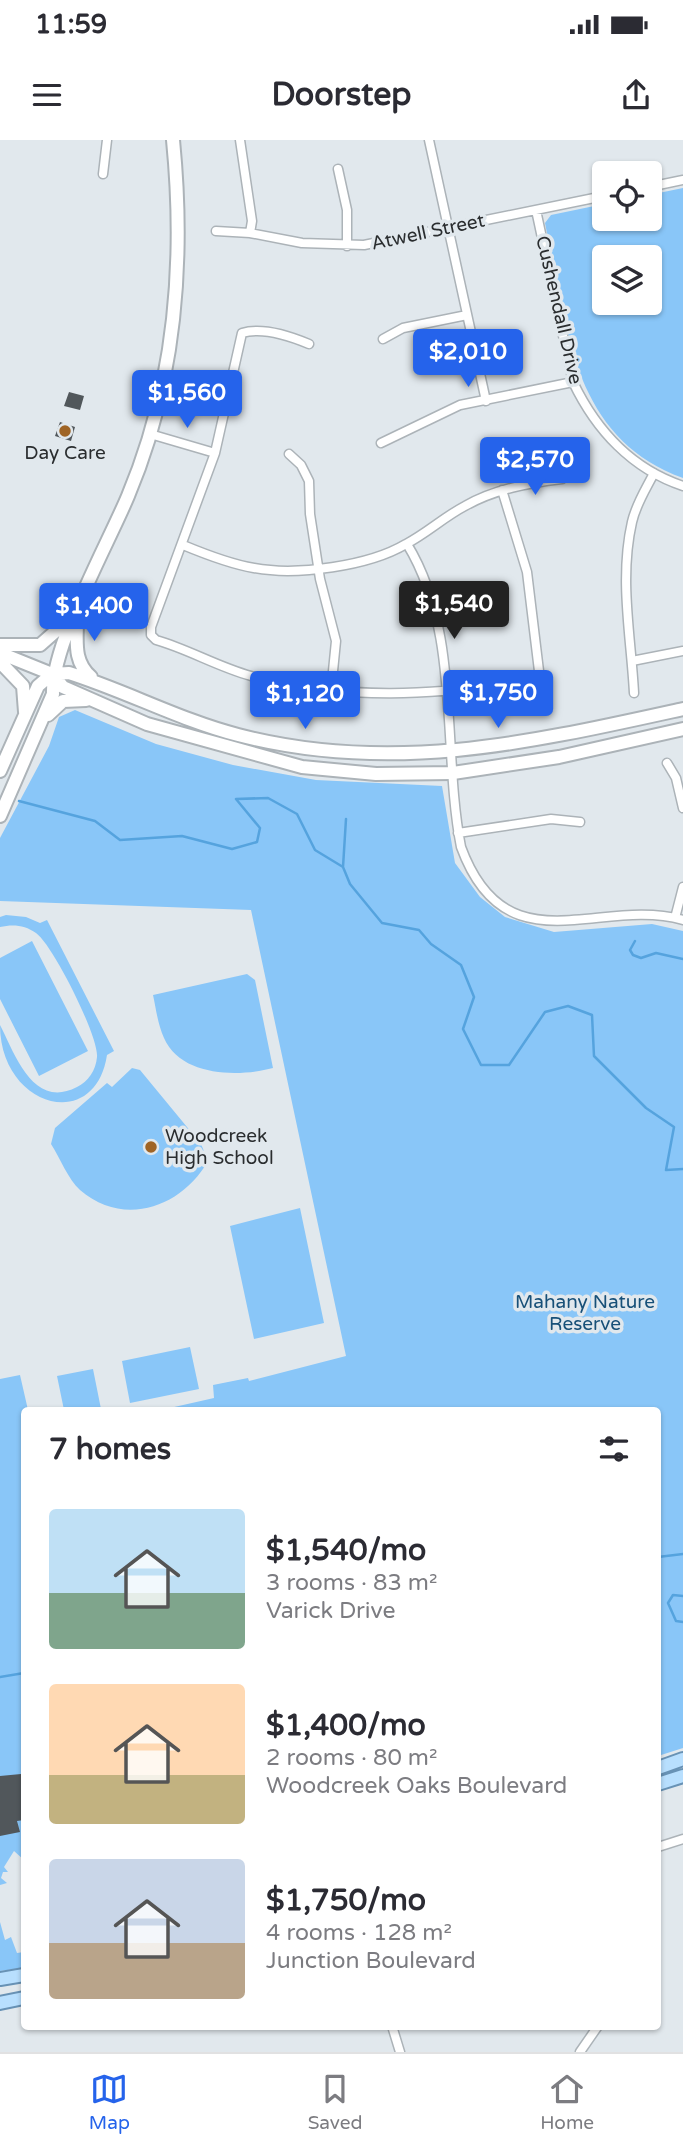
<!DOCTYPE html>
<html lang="en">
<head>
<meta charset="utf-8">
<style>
	body { margin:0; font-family:"Varela Round",sans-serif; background:#f7f7f7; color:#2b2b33; height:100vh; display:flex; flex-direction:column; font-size:26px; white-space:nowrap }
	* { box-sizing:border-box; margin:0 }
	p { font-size:23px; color:#7c7c81 }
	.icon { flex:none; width:38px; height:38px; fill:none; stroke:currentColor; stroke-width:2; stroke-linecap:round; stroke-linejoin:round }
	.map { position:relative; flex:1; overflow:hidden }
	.side { position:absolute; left:21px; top:1267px; width:640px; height:623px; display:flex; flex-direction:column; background:#fff; border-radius:7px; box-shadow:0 2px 5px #0004 }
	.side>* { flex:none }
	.fabs { position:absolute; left:592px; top:21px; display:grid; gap:14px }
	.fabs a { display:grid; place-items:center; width:70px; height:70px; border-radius:7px; background:#fff; box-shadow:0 2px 5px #0004; font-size:35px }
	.price { position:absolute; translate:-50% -60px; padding:0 16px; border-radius:7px; background:#2563eb; color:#fff; font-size:23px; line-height:46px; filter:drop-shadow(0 2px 4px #0008) }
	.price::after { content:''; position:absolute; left:50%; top:42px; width:21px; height:16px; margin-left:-10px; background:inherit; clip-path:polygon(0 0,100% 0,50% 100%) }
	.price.selected { background:#222; color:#fff }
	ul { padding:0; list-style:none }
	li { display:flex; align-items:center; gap:21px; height:175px; padding:0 28px }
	li span { display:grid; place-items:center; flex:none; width:196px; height:140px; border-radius:7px; color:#555 }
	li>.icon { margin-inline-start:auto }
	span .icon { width:84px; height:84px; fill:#fffc; stroke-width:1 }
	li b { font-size:30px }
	h2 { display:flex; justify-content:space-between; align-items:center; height:84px; padding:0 28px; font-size:30px }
	.status { display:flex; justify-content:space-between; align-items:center; height:49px; padding:0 35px; background:#fff; direction:ltr }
	.status svg { height:19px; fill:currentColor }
	header { display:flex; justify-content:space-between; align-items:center; height:91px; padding:0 28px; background:#fff; font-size:32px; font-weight:800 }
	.dock { display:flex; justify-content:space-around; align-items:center; height:98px; border-top:2px solid #e1e1e2; background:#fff; font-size:19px; color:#7c7c81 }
	.dock a { display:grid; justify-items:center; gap:4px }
	.dock .selected { color:#2563eb }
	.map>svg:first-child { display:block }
	.green { fill:#89c6f8; fill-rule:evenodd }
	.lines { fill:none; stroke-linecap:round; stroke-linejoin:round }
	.stream { stroke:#55a3de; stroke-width:2.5 }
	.building { fill:#51575b }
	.street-casing { stroke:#acb3b8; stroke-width:11 }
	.secondary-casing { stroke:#acb3b8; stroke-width:16 }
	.primary-casing { stroke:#6892b5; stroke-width:16 }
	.street { stroke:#fff; stroke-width:8 }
	.secondary { stroke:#fff; stroke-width:12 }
	.primary { stroke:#b8dffe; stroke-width:12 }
	.poi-dot { fill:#9f6425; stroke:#e1e8ed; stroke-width:2.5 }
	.labels { text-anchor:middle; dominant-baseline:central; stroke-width:7; stroke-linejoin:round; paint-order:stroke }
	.street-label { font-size:19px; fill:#2a2d2f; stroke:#e1e8ed }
	.poi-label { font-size:19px; fill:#2a2d2f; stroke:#e1e8ed }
	.park-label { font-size:19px; fill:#175078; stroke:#e1e8ed }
</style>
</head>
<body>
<div class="status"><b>11:59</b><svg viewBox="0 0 49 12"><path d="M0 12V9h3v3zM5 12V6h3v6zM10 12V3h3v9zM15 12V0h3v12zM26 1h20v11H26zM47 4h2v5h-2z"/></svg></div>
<header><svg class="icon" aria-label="menu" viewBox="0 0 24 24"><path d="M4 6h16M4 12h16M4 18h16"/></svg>Doorstep<svg class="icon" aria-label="share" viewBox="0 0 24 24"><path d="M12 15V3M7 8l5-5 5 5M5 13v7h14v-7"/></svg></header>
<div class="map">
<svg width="683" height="1912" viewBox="0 0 683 1912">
	<rect width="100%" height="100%" fill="#e1e8ed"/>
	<path class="green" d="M 683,48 L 683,338 C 571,298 566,183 545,83 L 551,75 L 604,64 L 604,79 L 649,79 L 649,55 ZM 604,117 L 649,117 L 649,163 L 604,163 Z
		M 75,570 L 156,604 L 233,625 L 316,640 L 442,646 L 455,723 L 480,757 L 505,777 L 554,792 L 652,784 L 683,791 L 683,1608 L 658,1616 L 658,1270 L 161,1270 L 214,1258 L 213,1245 L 248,1238 L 249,1241 L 346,1216 L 251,770 L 0,761 L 0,698 L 49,606 L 59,577 Z
		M 6,775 L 26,777 L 40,783 L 47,780 L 114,911 L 107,915 C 95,994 0,967 0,885 C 15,914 33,970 77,947 C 88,942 96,930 97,917 C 99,897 53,805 36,793 C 25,785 13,784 0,787 L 0,777 Z
		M 32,801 L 88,911 L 39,936 L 0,859 L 0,818 Z
		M 247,834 L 255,840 L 273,928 C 239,937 181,937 164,898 C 158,885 156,869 153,855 Z
		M 132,928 L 140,930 L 201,1004 L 208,1021 C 182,1067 124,1088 80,1050 C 68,1039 60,1018 51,1004 L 55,988 L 107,943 L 112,947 Z
		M 300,1068 L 324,1183 L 254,1199 L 230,1086 Z
		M 190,1207 L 199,1249 L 130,1263 L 122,1221 Z
		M 93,1229 L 101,1269 L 64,1270 L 57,1236 Z
		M 20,1235 L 28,1270 L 24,1270 L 24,1720 L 14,1711 L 4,1727 L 8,1732 L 3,1732 L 1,1738 L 7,1743 L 0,1745 L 0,1239 Z
		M 0,1782 L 5,1800 L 11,1797 L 17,1813 L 24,1812 L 24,1828 L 0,1831 Z"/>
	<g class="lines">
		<path class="stream" d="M 19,661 L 95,681 L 120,700 L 182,696 L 232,709 L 257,702 L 260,688 L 236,659 L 268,658 L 297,674 L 315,710 L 343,727 L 350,744 L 382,783 L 419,790 L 431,804 L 461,825 L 474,857 L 463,889 L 481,925 L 509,925 L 545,872 L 568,866 L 592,875 L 594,916 L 646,968 L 674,987 L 666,1030 L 683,1029
			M 343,727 L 346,679
			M 635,801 L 630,810 L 633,815 L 641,818 L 656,813 L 683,819
			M 658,1417 L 683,1414
			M 683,1456 L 673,1455 L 668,1463 L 676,1481 L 683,1482
			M 0,1537 L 24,1533"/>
	</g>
	<path class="building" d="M 69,252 L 84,256 L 80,270 L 64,266 Z
		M 60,282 L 75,287 L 71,301 L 55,296 Z
		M 21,1634 L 24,1680 L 17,1681 L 20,1692 L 0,1696 L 0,1636 Z"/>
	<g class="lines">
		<g class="street-casing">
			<path id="street" d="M 240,0 L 252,81 L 250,93
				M 429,0 L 486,261
				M 338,29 L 347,70 L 347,106
				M 103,34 L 107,0
				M 649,47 L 683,40
				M 536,70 L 573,242 C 596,290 632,329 683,346
				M 216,91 L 250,93 L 302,103 L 364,105 L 604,56
				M 383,199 L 403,188 L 467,175
				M 309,204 C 290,196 262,187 242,193 L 215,313 L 151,487 L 151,495 L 156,500 C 188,509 218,527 251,536 C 347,561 434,555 532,541 L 538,538 L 539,531 L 527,432 L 502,350
				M 150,294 L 215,313
				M 381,303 L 460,265 L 573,242
				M 289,314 L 301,325 L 309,341 L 310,374 L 320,439 L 336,501 L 331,551
				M 407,404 C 461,492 442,610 461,707 C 506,830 600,756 683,780
				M 183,405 C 207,415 230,424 254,428 C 297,436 369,426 406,404 C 427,393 444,377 465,366 C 495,349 529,343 562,339
				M 632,521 L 683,511
				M 634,553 C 631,496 619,439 632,382 C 636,364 646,349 654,333
				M 667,623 L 676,638 L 683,668
				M 458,693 L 551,679 L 580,682
				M 675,778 L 683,747
				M 658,1707 L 683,1699
				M 392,1886 L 400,1912
				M 580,1912 L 598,1886"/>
		</g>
		<g class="secondary-casing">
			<path id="secondary" d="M 77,480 C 77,502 73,521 91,537
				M 0,505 L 40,505 L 74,475
				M 0,513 L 52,534 L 63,547 L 147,584 L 302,627 L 376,634 L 453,633 L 559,617 L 683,589
				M 0,522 L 23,546 L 25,572
				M 52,534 L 69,533 C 126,551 180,580 238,595 C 392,635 533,602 683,569
				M 48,575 L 63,561 L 86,560
				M 0,631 L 38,546 L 52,534
				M 0,676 L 53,554 C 51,506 108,404 128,356 C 176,242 185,121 173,0"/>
		</g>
		<g class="primary-casing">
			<path id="primary" d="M 658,1628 L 683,1619
				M 658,1644 L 683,1636
				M 0,1839 L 24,1835
				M 0,1863 L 24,1858"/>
		</g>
		<use href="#street" class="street"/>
		<use href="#secondary" class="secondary"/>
		<use href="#primary" class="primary"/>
	</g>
	<g class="poi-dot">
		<circle cx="65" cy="291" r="7"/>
		<circle cx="151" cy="1007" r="7"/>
	</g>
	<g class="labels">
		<g class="street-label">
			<text transform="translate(428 92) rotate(-12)">Atwell Street</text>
			<text transform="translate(559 170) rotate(77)">Cushendall Drive</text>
		</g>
		<g class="poi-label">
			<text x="65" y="313">Day Care</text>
			<text x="165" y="996" text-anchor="start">Woodcreek<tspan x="165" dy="22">High School</tspan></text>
		</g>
		<g class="park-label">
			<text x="585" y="1162">Mahany Nature<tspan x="585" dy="22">Reserve</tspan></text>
		</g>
	</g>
</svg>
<div class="fabs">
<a><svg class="icon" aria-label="locate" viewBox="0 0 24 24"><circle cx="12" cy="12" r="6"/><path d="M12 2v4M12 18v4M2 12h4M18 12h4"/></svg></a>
<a><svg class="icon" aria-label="layers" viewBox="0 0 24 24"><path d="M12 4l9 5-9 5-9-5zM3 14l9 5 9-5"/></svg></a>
</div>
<b class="price" style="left:468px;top:249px">$2,010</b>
<b class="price" style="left:187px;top:290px">$1,560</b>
<b class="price" style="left:535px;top:357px">$2,570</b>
<b class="price selected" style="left:454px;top:501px">$1,540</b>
<b class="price" style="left:94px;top:503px">$1,400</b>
<b class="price" style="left:498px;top:590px">$1,750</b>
<b class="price" style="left:305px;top:591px">$1,120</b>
<section class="side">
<h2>7 homes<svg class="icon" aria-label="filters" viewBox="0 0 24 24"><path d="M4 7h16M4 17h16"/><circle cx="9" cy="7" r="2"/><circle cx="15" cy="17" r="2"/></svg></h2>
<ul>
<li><span style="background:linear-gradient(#bfe0f5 60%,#7fa58c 0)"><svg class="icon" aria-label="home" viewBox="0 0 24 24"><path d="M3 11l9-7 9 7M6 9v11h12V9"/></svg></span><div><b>$1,540/mo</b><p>3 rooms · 83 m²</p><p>Varick Drive</p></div></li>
<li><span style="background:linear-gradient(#ffd9b3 65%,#c2b280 0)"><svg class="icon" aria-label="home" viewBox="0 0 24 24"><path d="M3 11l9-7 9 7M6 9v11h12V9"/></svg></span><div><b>$1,400/mo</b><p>2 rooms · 80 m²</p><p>Woodcreek Oaks Boulevard</p></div></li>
<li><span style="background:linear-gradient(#c9d6e8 60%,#b9a48a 0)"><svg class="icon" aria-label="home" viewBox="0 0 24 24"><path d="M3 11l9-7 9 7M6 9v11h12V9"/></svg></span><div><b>$1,750/mo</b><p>4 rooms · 128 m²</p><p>Junction Boulevard</p></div></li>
</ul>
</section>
</div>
<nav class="dock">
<a class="selected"><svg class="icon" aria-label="map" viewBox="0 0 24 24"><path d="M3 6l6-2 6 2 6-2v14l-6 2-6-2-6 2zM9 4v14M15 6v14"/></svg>Map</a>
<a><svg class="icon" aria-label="saved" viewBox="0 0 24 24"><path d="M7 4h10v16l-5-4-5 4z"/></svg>Saved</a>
<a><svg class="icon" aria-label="home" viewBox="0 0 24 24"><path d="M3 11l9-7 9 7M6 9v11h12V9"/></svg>Home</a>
</nav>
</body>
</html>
